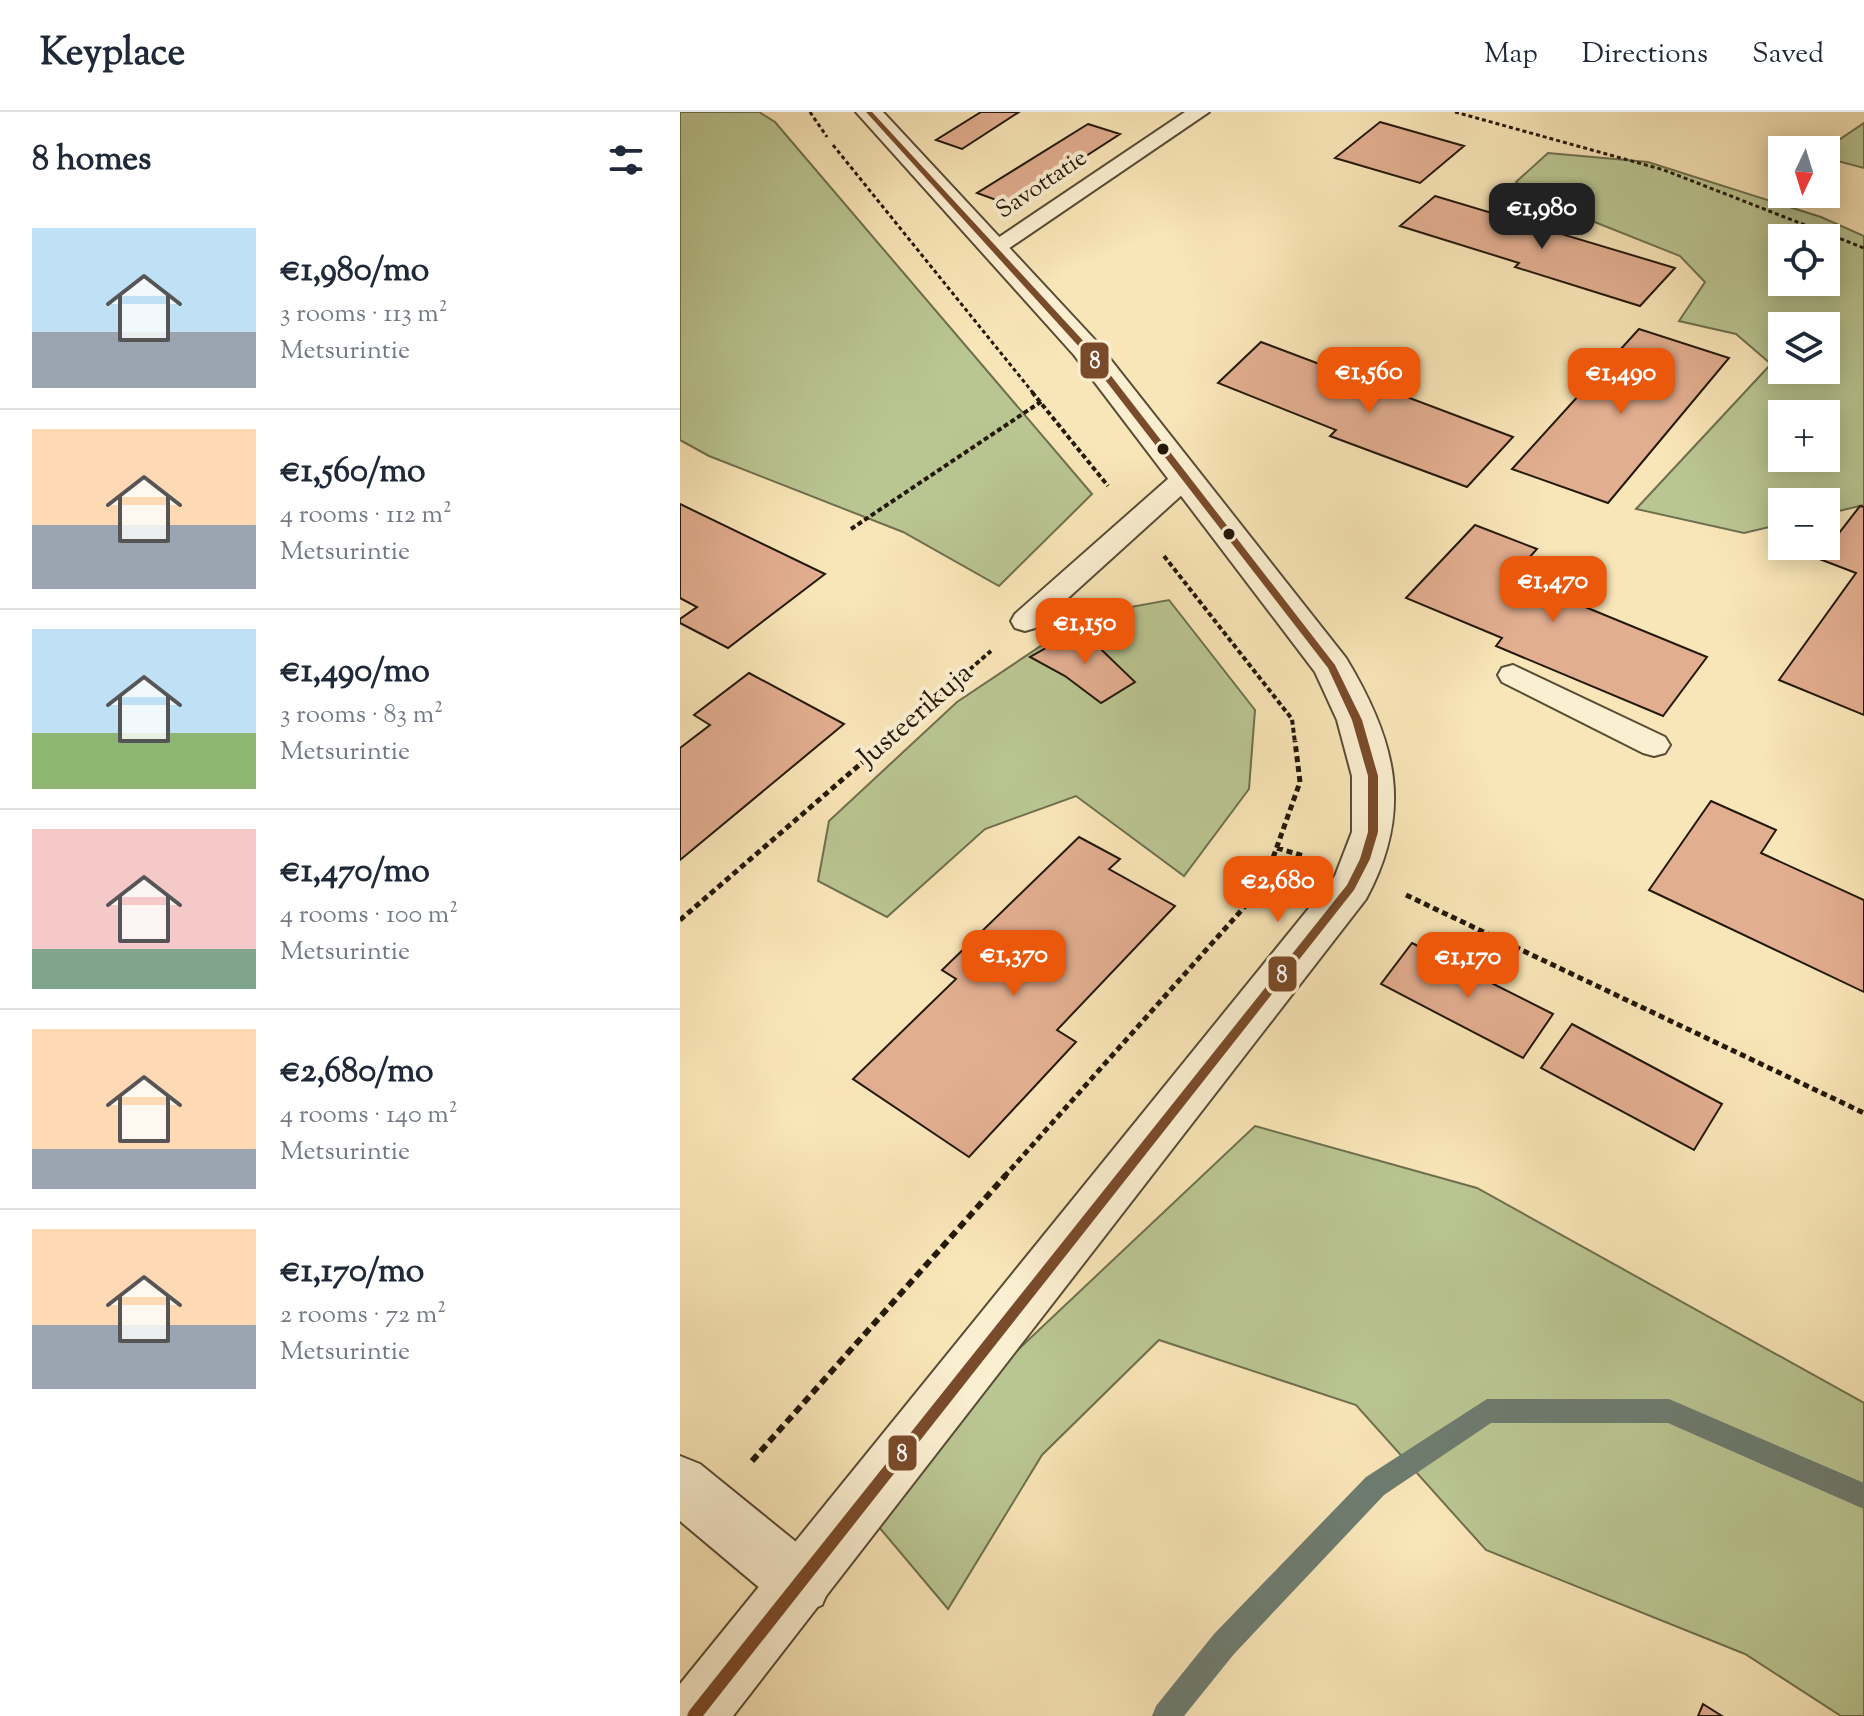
<!DOCTYPE html>
<html lang="en">
<head>
<meta charset="utf-8">
<style>
	body { margin:0; font-family:"Sorts Mill Goudy",serif; background:#f6f6f7; color:#1f2937; height:100vh; display:flex; flex-direction:column; font-size:30px; white-space:nowrap }
	* { box-sizing:border-box; margin:0 }
	p { font-size:26px; color:#747a83 }
	.icon { flex:none; width:44px; height:44px; fill:none; stroke:currentColor; stroke-width:2; stroke-linecap:round; stroke-linejoin:round }
	.map { position:relative; flex:1; overflow:hidden }
	.drawer { display:flex; flex-direction:column; background:#fff; width:680px }
	.drawer>* { flex:none }
	.needle { width:52px; rotate:184deg }
	.tools { position:absolute; left:1088px; top:24px; display:grid; gap:16px }
	.tools a { display:grid; place-items:center; width:72px; height:72px; border-radius:0px; background:#fff; box-shadow:0 4px 20px #0003; font-size:40px }
	.price { position:absolute; translate:-50% -68px; padding:0 18px; border-radius:16px; background:#ea580c; color:#fff; font-size:26px; line-height:52px; filter:drop-shadow(0 2px 4px #0008) }
	.price::after { content:''; position:absolute; left:50%; top:48px; width:24px; height:18px; margin-left:-12px; background:inherit; clip-path:polygon(0 0,100% 0,50% 100%) }
	.price.selected { background:#222; color:#fff }
	ul { padding:0; list-style:none }
	li { display:flex; align-items:center; gap:24px; height:200px; padding:0 32px }
	li+li { border-top:2px solid #e0e1e3 }
	li span { display:grid; place-items:center; flex:none; width:224px; height:160px; border-radius:0px; color:#555 }
	li>.icon { margin-inline-start:auto }
	span .icon { width:96px; height:96px; fill:#fffc; stroke-width:1 }
	li b { font-size:34px }
	h2 { display:flex; justify-content:space-between; align-items:center; height:96px; padding:0 32px; font-size:34px }
	header { display:flex; align-items:center; gap:48px; box-sizing:border-box; height:112px; padding:0 40px; background:#fff; border-bottom:2px solid #e0e1e3 }
	header strong { font-size:38px }
	nav { display:flex; gap:44px; margin-inline-start:auto; font-size:28px }
	main { display:flex; flex:1; min-height:0 }
	.map>svg:first-child { display:block }
	.green { fill:#bac692; stroke:#6e6f4e; stroke-width:2; fill-rule:evenodd }
	.lines { fill:none; stroke-linecap:round; stroke-linejoin:round }
	.stream { fill:#6d7c70; fill-rule:evenodd }
	.building { fill:#e2ae90; stroke:#231809; stroke-width:2 }
	.service-casing { stroke:#584c35; stroke-width:4 }
	.minor-casing { stroke:#584c35; stroke-width:4 }
	.tertiary-casing { stroke:#584c35; stroke-width:4 }
	.path-far3 { stroke:#231809; stroke-width:3; stroke-dasharray:4 3; stroke-linecap:butt }
	.path-far2 { stroke:#231809; stroke-width:4; stroke-dasharray:5 3; stroke-linecap:butt }
	.path-far1 { stroke:#231809; stroke-width:5; stroke-dasharray:6 4; stroke-linecap:butt }
	.path { stroke:#231809; stroke-width:6; stroke-dasharray:8 5; stroke-linecap:butt }
	.service { fill:#fbefd1; fill-rule:evenodd }
	.minor { fill:#fbefd1; fill-rule:evenodd }
	.tertiary { fill:#fbefd1; fill-rule:evenodd }
	.bus-1-casing { stroke:#fbefd1; stroke-width:6 }
	.bus-1 { fill:#7a4b2a; fill-rule:evenodd }
	.bus-dot { fill:#231809; stroke:#fbefd1; stroke-width:3 }
	.labels { text-anchor:middle; dominant-baseline:central; stroke-width:8; stroke-linejoin:round; paint-order:stroke }
	.far-street-label { font-size:24px; fill:#231809; stroke:#fbefd1 }
	.street-label { font-size:28px; fill:#231809; stroke:#fbefd1 }
	.line-badge { stroke:#fbefd1; stroke-width:3 }
	.badge-label { font-size:22px; text-anchor:middle; font-weight:bold; fill:#fff }
</style>
</head>
<body>
<header>
<strong>Keyplace</strong>
<nav><a>Map</a><a>Directions</a><a>Saved</a></nav>
</header>
<main>
<section class="drawer">
<h2>8 homes<svg class="icon" aria-label="filters" viewBox="0 0 24 24"><path d="M4 7h16M4 17h16"/><circle cx="9" cy="7" r="2"/><circle cx="15" cy="17" r="2"/></svg></h2>
<ul>
<li><span style="background:linear-gradient(#bfe0f5 65%,#9aa5b1 0)"><svg class="icon" aria-label="home" viewBox="0 0 24 24"><path d="M3 11l9-7 9 7M6 9v11h12V9"/></svg></span><div><b>€1,980/mo</b><p>3 rooms · 113 m²</p><p>Metsurintie</p></div></li>
<li><span style="background:linear-gradient(#ffd9b3 60%,#9aa5b1 0)"><svg class="icon" aria-label="home" viewBox="0 0 24 24"><path d="M3 11l9-7 9 7M6 9v11h12V9"/></svg></span><div><b>€1,560/mo</b><p>4 rooms · 112 m²</p><p>Metsurintie</p></div></li>
<li><span style="background:linear-gradient(#bfe0f5 65%,#8fb573 0)"><svg class="icon" aria-label="home" viewBox="0 0 24 24"><path d="M3 11l9-7 9 7M6 9v11h12V9"/></svg></span><div><b>€1,490/mo</b><p>3 rooms · 83 m²</p><p>Metsurintie</p></div></li>
<li><span style="background:linear-gradient(#f6c9c9 75%,#7fa58c 0)"><svg class="icon" aria-label="home" viewBox="0 0 24 24"><path d="M3 11l9-7 9 7M6 9v11h12V9"/></svg></span><div><b>€1,470/mo</b><p>4 rooms · 100 m²</p><p>Metsurintie</p></div></li>
<li><span style="background:linear-gradient(#ffd9b3 75%,#9aa5b1 0)"><svg class="icon" aria-label="home" viewBox="0 0 24 24"><path d="M3 11l9-7 9 7M6 9v11h12V9"/></svg></span><div><b>€2,680/mo</b><p>4 rooms · 140 m²</p><p>Metsurintie</p></div></li>
<li><span style="background:linear-gradient(#ffd9b3 60%,#9aa5b1 0)"><svg class="icon" aria-label="home" viewBox="0 0 24 24"><path d="M3 11l9-7 9 7M6 9v11h12V9"/></svg></span><div><b>€1,170/mo</b><p>2 rooms · 72 m²</p><p>Metsurintie</p></div></li>
</ul>
</section>
<div class="map">
<svg width="1184" height="1604" viewBox="0 0 1184 1604">
	<rect width="100%" height="100%" fill="#f9e6b8"/>
	<filter id="stains"><feTurbulence type="fractalNoise" baseFrequency=".0025" numOctaves="4"/><feColorMatrix values="0 0 0 0 .2 0 0 0 0 .09 0 0 0 0 .02 0 0 0 .5 -.17"/></filter>
	<radialGradient id="worn" r=".72"><stop offset=".6" stop-color="#630" stop-opacity="0"/><stop offset="1" stop-color="#630" stop-opacity=".3"/></radialGradient>
	<path class="green" d="M 0,0 L 79,0 L 95,10 L 412,382 L 319,474 L 223,420 L 29,344 L 0,328 Z
		M 1184,11 L 1184,56 L 1146,46 L 1144,38 Z
		M 868,41 L 968,50 L 1141,105 L 1184,124 L 1184,393 L 1146,402 L 1146,390 L 1102,390 L 1102,412 L 1064,421 L 956,397 L 1091,252 L 1056,222 L 999,209 L 1025,170 L 1000,144 L 862,89 L 836,70 ZM 1102,126 L 1146,126 L 1146,170 L 1102,170 ZM 1146,214 L 1146,258 L 1102,258 L 1102,214 ZM 1102,302 L 1146,302 L 1146,346 L 1102,346 Z
		M 489,488 L 575,598 L 569,677 L 504,764 L 396,684 L 305,717 L 207,805 L 138,769 L 149,709 L 277,590 L 407,503 Z
		M 575,1014 L 797,1076 L 1184,1291 L 1184,1604 L 1161,1604 L 1065,1542 L 806,1438 L 676,1293 L 479,1228 L 362,1343 L 268,1497 L 198,1414 L 290,1283 Z"/>
	<g class="lines">
		<path class="stream" d="M 807,1287 L 989,1287 L 1184,1371 L 1184,1397 L 988,1311 L 811,1311 L 704,1383 L 554,1542 L 504,1604 L 472,1604 L 476,1594 L 534,1522 L 686,1365 Z"/>
	</g>
	<path class="building" d="M 301,0 L 339,0 L 282,37 L 256,28 Z
		M 700,10 L 784,34 L 740,71 L 655,46 Z
		M 408,12 L 440,22 L 330,93 L 297,81 Z
		M 755,84 L 995,156 L 960,194 L 835,155 L 839,151 L 720,114 Z
		M 959,217 L 1049,246 L 928,391 L 832,357 Z
		M 581,230 L 833,325 L 787,375 L 650,324 L 656,318 L 538,271 Z
		M 0,392 L 145,462 L 48,536 L 0,511 L 0,507 L 17,495 L 0,486 Z
		M 1180,394 L 1184,395 L 1184,603 L 1099,568 L 1176,461 L 1116,438 L 1119,434 L 1146,434 L 1146,416 L 1159,421 Z
		M 795,413 L 857,437 L 832,465 L 1027,545 L 983,604 L 816,534 L 822,526 L 726,486 Z
		M 400,517 L 455,570 L 421,591 L 385,564 L 350,545 Z
		M 69,561 L 164,612 L 0,748 L 0,636 L 30,613 L 14,603 Z
		M 1031,689 L 1096,718 L 1081,741 L 1184,788 L 1184,880 L 969,778 Z
		M 399,725 L 440,747 L 429,757 L 495,794 L 377,918 L 396,930 L 289,1045 L 173,967 L 276,867 L 262,858 Z
		M 732,831 L 873,902 L 843,946 L 701,872 Z
		M 892,912 L 1042,992 L 1014,1038 L 861,956 Z
		M 1023,1592 L 1042,1604 L 1018,1604 Z"/>
	<g class="lines">
		<g class="service-casing">
			<path id="service" d="M 505,0 L 529,0 L 322,141 L 306,141 L 303,136 Z
				M 506,357 L 515,359 L 519,365 L 515,371 L 355,516 L 345,519 L 335,516 L 331,509 L 335,502 L 497,359 Z
				M 833,553 L 985,625 L 990,633 L 985,641 L 974,644 L 963,641 L 822,570 L 818,563 L 822,556 Z"/>
		</g>
		<g class="minor-casing">
			<path id="minor" d="M 0,1344 L 20,1352 L 142,1451 L 151,1472 L 142,1493 L 121,1502 L 100,1493 L 0,1409 Z"/>
		</g>
		<g class="tertiary-casing">
			<path id="tertiary" d="M 176,0 L 203,0 L 416,229 L 666,546 C 716,629 734,698 686,787 L 53,1604 L 0,1604 L 0,1572 L 655,764 L 672,720 L 672,664 L 657,608 L 635,560 L 394,243 Z"/>
		</g>
		<path class="path-far3" d="M 130,0 L 147,25
			M 775,0 L 984,58 L 1184,136
			M 153,33 L 354,282"/>
		<path class="path-far2" d="M 352,280 L 428,374
			M 171,417 L 362,289
			M 484,444 L 612,607 L 615,631
			M 205,631 L 311,539"/>
		<path class="path-far1" d="M 597,736 L 624,744
			M 726,783 L 1184,1001
			M 0,808 L 207,629
			M 324,1065 L 583,774 L 620,670 L 615,629"/>
		<path class="path" d="M 72,1349 L 326,1063"/>
		<use href="#service" class="service"/>
		<use href="#minor" class="minor"/>
		<use href="#tertiary" class="tertiary"/>
		<g class="bus-1-casing">
			<path id="bus-1" d="M 186,0 L 192,0 L 408,234 L 655,553 L 682,608 L 698,664 L 698,720 L 690,747 L 674,778 L 23,1604 L 7,1604 L 9,1599 L 667,773 L 680,747 L 688,720 L 688,664 L 672,608 L 648,556 L 402,238 Z"/>
		</g>
		<use href="#bus-1" class="bus-1"/>
	</g>
	<g class="bus-dot">
		<circle cx="483" cy="337" r="7"/>
		<circle cx="549" cy="422" r="7"/>
	</g>
	<g class="labels">
		<g class="far-street-label">
			<text transform="translate(362 73) rotate(-34)">Savottatie</text>
		</g>
		<g class="street-label">
			<text transform="translate(236 604) rotate(-41)">Justeerikuja</text>
		</g>
	</g>
	<g class="line-badge">
		<rect x="399" y="229" width="31" height="39" rx="8" fill="#7a4b2a"/>
		<rect x="587" y="843" width="31" height="38" rx="8" fill="#7a4b2a"/>
		<rect x="207" y="1322" width="31" height="38" rx="8" fill="#7a4b2a"/>
	</g>
	<g class="badge-label">
		<text x="415" y="256">8</text>
		<text x="602" y="870">8</text>
		<text x="222" y="1349">8</text>
	</g>
	<rect width="100%" height="100%" filter="url(#stains)"/>
	<rect width="100%" height="100%" fill="url(#worn)"/>
</svg>
<div class="tools">
<a><svg class="needle" viewBox="-14 -14 28 28"><path d="M0-13l5 13h-10z" fill="#e53935"/><path d="M0 13l5-13h-10z" fill="#747a83"/></svg></a>
<a><svg class="icon" aria-label="locate" viewBox="0 0 24 24"><circle cx="12" cy="12" r="6"/><path d="M12 2v4M12 18v4M2 12h4M18 12h4"/></svg></a>
<a><svg class="icon" aria-label="layers" viewBox="0 0 24 24"><path d="M12 4l9 5-9 5-9-5zM3 14l9 5 9-5"/></svg></a>
<a>+</a>
<a>−</a>
</div>
<b class="price selected" style="left:862px;top:139px">€1,980</b>
<b class="price" style="left:689px;top:303px">€1,560</b>
<b class="price" style="left:941px;top:304px">€1,490</b>
<b class="price" style="left:873px;top:512px">€1,470</b>
<b class="price" style="left:405px;top:554px">€1,150</b>
<b class="price" style="left:598px;top:812px">€2,680</b>
<b class="price" style="left:334px;top:886px">€1,370</b>
<b class="price" style="left:788px;top:888px">€1,170</b>
</div>
</main>
</body>
</html>
